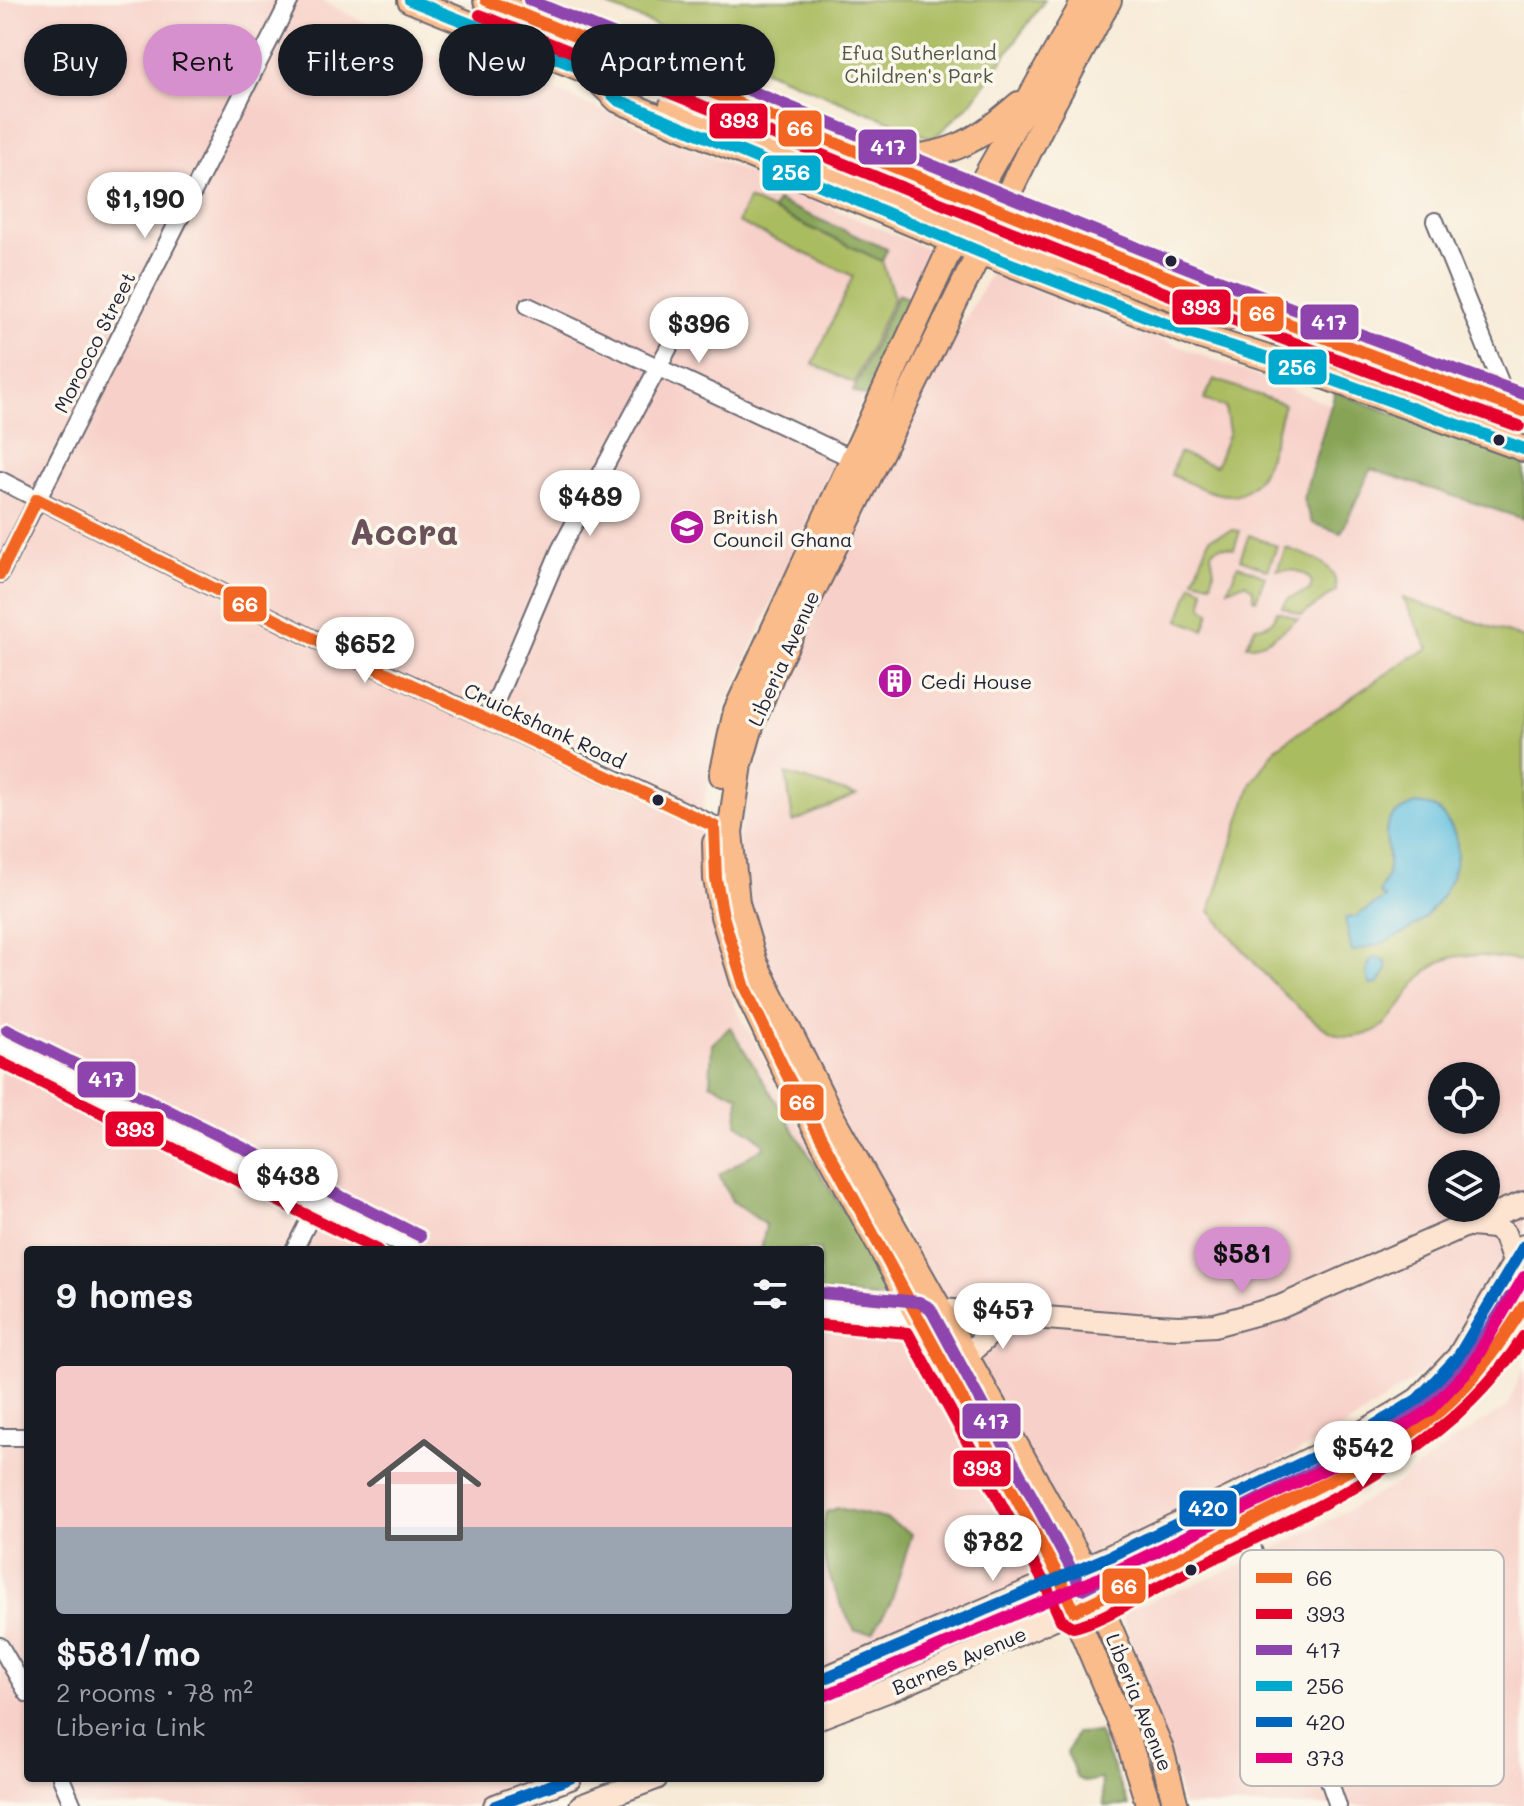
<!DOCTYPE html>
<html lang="en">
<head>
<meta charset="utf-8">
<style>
	body { margin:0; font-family:Mali,sans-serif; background:#242831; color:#f1f3f6; height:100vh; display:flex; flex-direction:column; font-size:30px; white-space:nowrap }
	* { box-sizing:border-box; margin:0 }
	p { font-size:26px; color:#9ea1a6 }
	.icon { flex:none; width:44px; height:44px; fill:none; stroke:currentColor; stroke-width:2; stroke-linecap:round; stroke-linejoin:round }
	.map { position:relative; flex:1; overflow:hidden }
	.details { position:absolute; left:24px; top:1246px; width:800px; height:536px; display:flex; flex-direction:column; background:#171b24; border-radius:8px; box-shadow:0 2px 6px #0004 }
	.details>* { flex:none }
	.guide { position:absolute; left:24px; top:24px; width:800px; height:72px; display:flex; gap:16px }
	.controls { position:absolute; left:1428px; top:1062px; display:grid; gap:16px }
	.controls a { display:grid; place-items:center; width:72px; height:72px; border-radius:50%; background:#171b24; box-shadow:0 2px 6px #0004; font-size:40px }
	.price { position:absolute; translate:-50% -68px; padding:0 18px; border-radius:28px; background:#fff; color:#222; font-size:26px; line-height:52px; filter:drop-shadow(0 2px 4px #0008) }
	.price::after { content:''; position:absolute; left:50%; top:48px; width:24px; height:18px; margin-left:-12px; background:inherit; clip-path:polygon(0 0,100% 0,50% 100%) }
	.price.active { background:#d690ce; color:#111 }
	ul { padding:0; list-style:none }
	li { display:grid; align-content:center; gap:16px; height:424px; padding:0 32px }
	li span { display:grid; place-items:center; height:248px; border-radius:8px; color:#555 }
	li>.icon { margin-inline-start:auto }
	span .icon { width:144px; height:144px; fill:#fffc; stroke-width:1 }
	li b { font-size:34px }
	h2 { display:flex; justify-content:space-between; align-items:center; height:96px; padding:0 32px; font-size:34px }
	.chip { padding:0 28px; border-radius:36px; background:#171b24; box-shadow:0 2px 6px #0004; font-size:28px; line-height:72px }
	.chip.active { background:#d690ce; color:#111 }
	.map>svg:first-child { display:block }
	.built { fill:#f7d1c9; fill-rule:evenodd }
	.green { fill:#aabc60; stroke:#666f4e; stroke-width:2 }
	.forest { fill:#87a456; stroke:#546348; stroke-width:2 }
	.water { fill:#61bfdf; stroke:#42708d; stroke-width:2 }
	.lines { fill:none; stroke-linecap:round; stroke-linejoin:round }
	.street-casing { stroke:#6d6871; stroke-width:20 }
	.secondary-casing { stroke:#6d6871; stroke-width:26 }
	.primary-casing { stroke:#6d6871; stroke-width:28 }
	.street { stroke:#fff; stroke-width:16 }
	.secondary { stroke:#fde4d1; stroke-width:22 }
	.primary { stroke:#fabc8b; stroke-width:24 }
	.bus-1-casing { stroke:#fbf7ec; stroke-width:18 }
	.bus-2-casing { stroke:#fbf7ec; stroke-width:18 }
	.bus-3-casing { stroke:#fbf7ec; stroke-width:18 }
	.bus-4-casing { stroke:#fbf7ec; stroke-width:18 }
	.bus-5-casing { stroke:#fbf7ec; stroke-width:18 }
	.bus-6-casing { stroke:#fbf7ec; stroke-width:18 }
	.bus-1 { stroke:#f26522; stroke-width:12 }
	.bus-2 { stroke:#e4002b; stroke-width:12 }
	.bus-3 { stroke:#8e44ad; stroke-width:12 }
	.bus-4 { stroke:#00a9ce; stroke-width:12 }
	.bus-5 { stroke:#0065bd; stroke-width:12 }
	.bus-6 { stroke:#e5007d; stroke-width:12 }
	.bus-dot { fill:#22223b; stroke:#fbf7ec; stroke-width:3 }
	.labels { text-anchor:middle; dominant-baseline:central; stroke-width:7; stroke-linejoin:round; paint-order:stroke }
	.park-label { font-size:20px; fill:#525848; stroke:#fbf7ec }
	.street-label { font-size:20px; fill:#22223b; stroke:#fbf7ec }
	.poi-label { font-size:20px; fill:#22223b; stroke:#fbf7ec; text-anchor:start }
	.town-label { font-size:36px; font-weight:bold; fill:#6b525a; stroke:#fbf7ec }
	.key { fill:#fbf7ec; stroke:#bab7b7; stroke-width:2 }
	.key-label { font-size:22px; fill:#22223b }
	.line-badge { stroke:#fbf7ec; stroke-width:3 }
	.badge-label { font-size:22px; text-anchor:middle; font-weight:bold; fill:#fff }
</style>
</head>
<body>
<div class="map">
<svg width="1524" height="1806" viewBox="0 0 1524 1806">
	<rect width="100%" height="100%" fill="#fbf7ec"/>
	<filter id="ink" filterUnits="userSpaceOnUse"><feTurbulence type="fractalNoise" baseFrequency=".0125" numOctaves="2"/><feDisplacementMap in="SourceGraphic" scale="16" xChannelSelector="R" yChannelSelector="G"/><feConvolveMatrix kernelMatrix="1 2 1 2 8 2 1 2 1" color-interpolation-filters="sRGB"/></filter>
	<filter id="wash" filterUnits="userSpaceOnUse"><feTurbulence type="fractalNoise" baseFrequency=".006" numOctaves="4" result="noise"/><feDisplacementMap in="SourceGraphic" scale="32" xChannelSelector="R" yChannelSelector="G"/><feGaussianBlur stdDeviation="1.8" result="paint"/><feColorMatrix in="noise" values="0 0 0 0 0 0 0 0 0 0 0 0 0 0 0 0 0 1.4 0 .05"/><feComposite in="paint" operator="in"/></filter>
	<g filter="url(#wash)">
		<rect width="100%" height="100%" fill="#f7ead6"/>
		<path class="built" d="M 0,0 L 320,0 L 425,52 L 530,80 L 928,249 L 728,700 L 705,798 L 699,869 L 735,1006 L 898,1304 L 1041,1580 L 820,1671 L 820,1250 L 28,1250 L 28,1778 L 549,1778 L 474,1806 L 0,1806 Z
			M 991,273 L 1524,480 L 1524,1237 L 1443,1359 L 1342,1429 L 1088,1561 L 813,1068 L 763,956 L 738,848 L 751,750 L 878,477 ZM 1442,1076 L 1486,1076 L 1486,1120 L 1442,1120 ZM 1442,1164 L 1486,1164 L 1486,1208 L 1442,1208 Z
			M 1524,1366 L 1524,1806 L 1183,1806 L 1172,1761 L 1122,1612 L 1250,1562 L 1396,1484 L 1456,1439 L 1507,1407 Z"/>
		<path class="green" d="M 594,0 L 1045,0 L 971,103 L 933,139 Z
			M 748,199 L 882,261 L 894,297 L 854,383 L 813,364 L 853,276 L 738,222 Z
			M 1214,379 L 1284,404 C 1275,431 1267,495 1230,495 C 1210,495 1189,482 1171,475 L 1179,453 L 1216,466 L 1229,432 L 1225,407 L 1204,400 Z
			M 1233,530 L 1240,531 L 1234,549 C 1224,546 1218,544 1211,553 L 1214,571 L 1211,583 L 1194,579 L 1210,538 Z
			M 1249,535 L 1277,546 L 1268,570 L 1240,559 Z
			M 1286,548 C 1308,556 1338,562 1336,591 L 1302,615 L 1282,607 L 1289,598 L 1310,590 L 1312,582 C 1304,569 1291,570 1277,570 Z
			M 1238,565 L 1265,576 L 1256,600 L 1253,599 L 1253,589 L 1245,583 L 1228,589 Z
			M 1192,584 L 1204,589 L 1203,608 L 1210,612 L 1204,630 L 1179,620 Z
			M 1403,598 L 1524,638 L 1524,961 C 1501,960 1474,951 1451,958 C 1413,969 1407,1006 1383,1026 C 1373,1034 1354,1039 1342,1036 C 1306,1028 1235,941 1210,911 L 1251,785 L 1277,747 L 1410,658 L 1429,649 Z
			M 1277,611 L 1298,619 C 1283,630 1267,646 1247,645 L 1255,627 C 1266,627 1274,623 1277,611 Z
			M 786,774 L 856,795 L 793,822 Z"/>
		<path class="forest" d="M 777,201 L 887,249 L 882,261 L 773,210 Z
			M 898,294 L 920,304 L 876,402 L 853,391 Z
			M 1335,392 L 1524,461 L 1524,519 L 1371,469 L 1341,533 L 1312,523 L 1303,499 Z
			M 730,1027 L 889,1284 L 884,1298 L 820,1292 L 820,1250 L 761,1250 L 766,1225 L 732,1201 L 719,1175 L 765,1146 L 756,1136 L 737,1124 L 739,1096 L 710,1083 L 712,1044 Z
			M 838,1508 L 886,1519 L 912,1534 L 891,1602 L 873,1632 L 855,1631 C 841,1607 822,1566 822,1538 C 822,1530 824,1520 826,1512 Z
			M 1098,1732 L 1129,1806 L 1104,1806 L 1101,1779 L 1086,1782 L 1077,1778 L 1067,1753 L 1076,1733 Z"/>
		<path class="water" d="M 1416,804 C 1421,805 1430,805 1435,808 C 1439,810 1444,817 1447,821 C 1473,852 1443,905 1415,926 C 1396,940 1374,946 1352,952 L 1345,918 L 1355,917 L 1385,898 L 1379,893 C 1381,887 1386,880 1387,874 C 1394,839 1368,821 1416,804 Z
			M 1377,957 L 1386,962 L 1387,970 L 1378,984 L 1371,985 C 1366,978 1366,970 1370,961 Z"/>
	</g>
	<g filter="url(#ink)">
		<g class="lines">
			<g class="street-casing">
				<path id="street" d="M 1435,221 L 1502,387
					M 528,306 L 853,459
					M 0,480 L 316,640 L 730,832
					M 0,574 L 290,0
					M 488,720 L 560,550 L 674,338 L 680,334 L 687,334
					M 0,1044 L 413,1250
					M 294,1250 L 318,1202
					M 820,1309 L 918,1318
					M 0,1437 L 28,1437
					M 1245,1524 L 1293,1677 L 1338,1806
					M 0,1646 L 28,1694
					M 61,1778 L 73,1806"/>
			</g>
			<g class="secondary-casing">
				<path id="secondary" d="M 1471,1225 L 1494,1227 L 1504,1233 L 1514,1262
					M 941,1310 L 1136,1325 L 1179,1327 L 1215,1325 L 1280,1307 L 1466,1225 L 1524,1203
					M 967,1355 L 1009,1315
					M 820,1680 L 1111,1556 L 1353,1438 L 1399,1411 L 1418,1399 L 1458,1357 L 1524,1246
					M 820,1717 L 900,1686 L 1127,1586 L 1390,1448 L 1452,1402 L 1475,1379 L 1505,1340 L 1524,1306
					M 495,1806 L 570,1778
					M 581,1806 L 656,1778"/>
			</g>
			<g class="primary-casing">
				<path id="primary" d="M 410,0 L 600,76
					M 486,0 L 1200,290 L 1358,352 L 1524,411
					M 1109,0 L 1047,115 L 772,674 L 751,726 L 740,764 L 730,832 L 737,903 L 755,963 L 832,1117 L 1084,1567 L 1161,1749 L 1176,1806
					M 588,71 L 618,100 L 980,252 L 1189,333 L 1309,371 L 1524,449
					M 672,105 L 963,220 L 977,218
					M 884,161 C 952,153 967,149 1019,104
					M 974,234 L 991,232 L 1227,318 L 1238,316
					M 722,775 L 736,711 L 974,197 L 1085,0
					M 715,843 L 716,879 L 723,916 L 745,988 L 788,1077 L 1060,1579 L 1128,1740 L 1149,1806"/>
			</g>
			<use href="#street" class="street"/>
			<use href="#secondary" class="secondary"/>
			<use href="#primary" class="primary"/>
			<g class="bus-1-casing">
				<path id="bus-1" d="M 486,0 C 831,140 1173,286 1524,411
					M 0,574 L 37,499 L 316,640 L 714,826 L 716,879 L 723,916 L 745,988 L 788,1077 L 1060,1579 L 1074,1611 C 1136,1581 1197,1549 1258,1517 C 1320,1485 1387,1456 1441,1410 C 1475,1380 1500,1344 1524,1306"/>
			</g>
			<g class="bus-2-casing">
				<path id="bus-2" d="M 480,15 C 825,155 1168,301 1519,426
					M 0,1062 L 377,1250
					M 820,1325 L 908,1333 L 1046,1586 L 1061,1620 L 1073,1627 C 1098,1623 1158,1587 1183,1574 C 1306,1511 1447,1457 1524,1336"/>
			</g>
			<g class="bus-3-casing">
				<path id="bus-3" d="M 529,0 C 859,134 1188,275 1524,394
					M 7,1030 L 420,1236
					M 821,1293 L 919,1302 L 930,1308 L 1082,1589 C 1139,1561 1195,1532 1251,1503 C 1312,1471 1377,1443 1430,1397 C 1463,1369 1487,1334 1510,1297"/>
			</g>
			<g class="bus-4-casing">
				<path id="bus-4" d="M 410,0 L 588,71 L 618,100 L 980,252 L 1189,333 L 1309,371 L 1524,449"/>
			</g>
			<g class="bus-5-casing">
				<path id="bus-5" d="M 820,1680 L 1111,1556 L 1353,1438 L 1399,1411 L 1418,1399 L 1458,1357 L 1524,1246
					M 495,1806 L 570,1778"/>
			</g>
			<g class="bus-6-casing">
				<path id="bus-6" d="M 826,1695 L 1118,1570 L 1360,1452 L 1407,1425 L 1429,1411 L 1471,1367 L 1524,1277"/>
			</g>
			<use href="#bus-1" class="bus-1"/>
			<use href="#bus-2" class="bus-2"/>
			<use href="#bus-3" class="bus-3"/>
			<use href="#bus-4" class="bus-4"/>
			<use href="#bus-5" class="bus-5"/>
			<use href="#bus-6" class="bus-6"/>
		</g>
	</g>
	<defs>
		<g id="university-disc" transform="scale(1.8)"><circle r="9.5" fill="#b5179e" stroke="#fbf7ec"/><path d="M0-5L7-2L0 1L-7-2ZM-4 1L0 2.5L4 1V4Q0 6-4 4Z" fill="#fff"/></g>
		<g id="building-disc" transform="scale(1.8)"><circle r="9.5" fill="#b5179e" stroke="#fbf7ec"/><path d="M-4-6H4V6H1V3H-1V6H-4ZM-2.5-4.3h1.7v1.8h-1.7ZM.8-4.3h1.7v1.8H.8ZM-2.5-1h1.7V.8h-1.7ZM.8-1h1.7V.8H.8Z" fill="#fff"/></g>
	</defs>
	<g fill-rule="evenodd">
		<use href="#university-disc" x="687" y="527"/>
		<use href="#building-disc" x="895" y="681"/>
	</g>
	<g class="bus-dot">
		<circle cx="1171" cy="261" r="7"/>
		<circle cx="1499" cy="440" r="7"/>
		<circle cx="658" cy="800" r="7"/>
		<circle cx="1191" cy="1570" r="7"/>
	</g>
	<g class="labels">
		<g class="park-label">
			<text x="919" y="52">Efua Sutherland<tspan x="919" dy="23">Children's Park</tspan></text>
		</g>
		<g class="street-label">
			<text transform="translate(94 342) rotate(-63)">Morocco Street</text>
			<text transform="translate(783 658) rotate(-66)">Liberia Avenue</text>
			<text transform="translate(545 725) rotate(25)">Cruickshank Road</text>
			<text transform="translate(959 1660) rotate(-23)">Barnes Avenue</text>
			<text transform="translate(1140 1702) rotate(68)">Liberia Avenue</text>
		</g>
		<g class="poi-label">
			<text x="713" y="516">British<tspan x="713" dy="23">Council Ghana</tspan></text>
			<text x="921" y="681">Cedi House</text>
		</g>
		<g class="town-label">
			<text x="404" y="530">Accra</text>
		</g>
	</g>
	<rect x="1240" y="1550" width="264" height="236" rx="12" class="key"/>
	<rect x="1256" y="1573" width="36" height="10" fill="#f26522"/>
	<rect x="1256" y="1609" width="36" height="10" fill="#e4002b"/>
	<rect x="1256" y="1645" width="36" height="10" fill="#8e44ad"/>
	<rect x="1256" y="1681" width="36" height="10" fill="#00a9ce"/>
	<rect x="1256" y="1717" width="36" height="10" fill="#0065bd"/>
	<rect x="1256" y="1753" width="36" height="10" fill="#e5007d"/>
	<g class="key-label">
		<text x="1306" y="1586">66</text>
		<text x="1306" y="1622">393</text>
		<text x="1306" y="1658">417</text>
		<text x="1306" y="1694">256</text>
		<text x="1306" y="1730">420</text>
		<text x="1306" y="1766">373</text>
	</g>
	<g class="line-badge">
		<rect x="708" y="102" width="61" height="38" rx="8" fill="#e4002b"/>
		<rect x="777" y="109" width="46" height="39" rx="8" fill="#f26522"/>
		<rect x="857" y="128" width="61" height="38" rx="8" fill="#8e44ad"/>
		<rect x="761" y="154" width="61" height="38" rx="8" fill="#00a9ce"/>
		<rect x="1171" y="288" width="61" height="38" rx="8" fill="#e4002b"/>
		<rect x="1239" y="295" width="46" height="38" rx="8" fill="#f26522"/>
		<rect x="1299" y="303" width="61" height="38" rx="8" fill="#8e44ad"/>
		<rect x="1267" y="348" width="61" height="38" rx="8" fill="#00a9ce"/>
		<rect x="222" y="585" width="46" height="38" rx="8" fill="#f26522"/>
		<rect x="76" y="1060" width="61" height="39" rx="8" fill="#8e44ad"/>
		<rect x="779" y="1083" width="46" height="39" rx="8" fill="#f26522"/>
		<rect x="104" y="1110" width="61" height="38" rx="8" fill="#e4002b"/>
		<rect x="961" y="1402" width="61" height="38" rx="8" fill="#8e44ad"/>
		<rect x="952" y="1449" width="60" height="39" rx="8" fill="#e4002b"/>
		<rect x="1178" y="1489" width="60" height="39" rx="8" fill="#0065bd"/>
		<rect x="1101" y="1567" width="46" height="38" rx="8" fill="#f26522"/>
	</g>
	<g class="badge-label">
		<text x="739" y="128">393</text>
		<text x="800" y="136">66</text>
		<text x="888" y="155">417</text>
		<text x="791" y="180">256</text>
		<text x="1201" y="315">393</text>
		<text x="1262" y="321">66</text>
		<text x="1329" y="330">417</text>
		<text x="1297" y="375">256</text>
		<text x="245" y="612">66</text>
		<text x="106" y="1087">417</text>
		<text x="802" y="1110">66</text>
		<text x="135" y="1137">393</text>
		<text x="991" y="1429">417</text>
		<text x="982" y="1476">393</text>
		<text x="1208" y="1516">420</text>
		<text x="1124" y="1594">66</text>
	</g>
</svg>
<div class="controls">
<a><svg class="icon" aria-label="locate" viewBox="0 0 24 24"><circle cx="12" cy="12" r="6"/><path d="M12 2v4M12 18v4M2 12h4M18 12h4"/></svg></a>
<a><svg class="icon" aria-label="layers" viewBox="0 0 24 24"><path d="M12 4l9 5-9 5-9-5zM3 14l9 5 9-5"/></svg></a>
</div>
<b class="price" style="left:145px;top:240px">$1,190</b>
<b class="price" style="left:699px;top:365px">$396</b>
<b class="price" style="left:590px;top:538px">$489</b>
<b class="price" style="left:365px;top:685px">$652</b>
<b class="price" style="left:288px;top:1217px">$438</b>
<b class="price active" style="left:1242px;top:1295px">$581</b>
<b class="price" style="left:1003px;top:1351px">$457</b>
<b class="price" style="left:1363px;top:1489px">$542</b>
<b class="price" style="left:993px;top:1583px">$782</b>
<div class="guide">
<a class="chip">Buy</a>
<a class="chip active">Rent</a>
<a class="chip">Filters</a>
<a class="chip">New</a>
<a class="chip">Apartment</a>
</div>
<section class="details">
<h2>9 homes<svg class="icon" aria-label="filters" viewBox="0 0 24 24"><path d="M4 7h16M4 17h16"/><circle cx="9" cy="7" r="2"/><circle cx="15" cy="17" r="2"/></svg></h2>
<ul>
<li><span style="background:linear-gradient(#f6c9c9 65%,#9aa5b1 0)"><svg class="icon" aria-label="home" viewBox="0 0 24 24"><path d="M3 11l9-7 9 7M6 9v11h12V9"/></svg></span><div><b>$581/mo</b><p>2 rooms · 78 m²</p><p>Liberia Link</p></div></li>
</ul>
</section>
</div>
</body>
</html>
